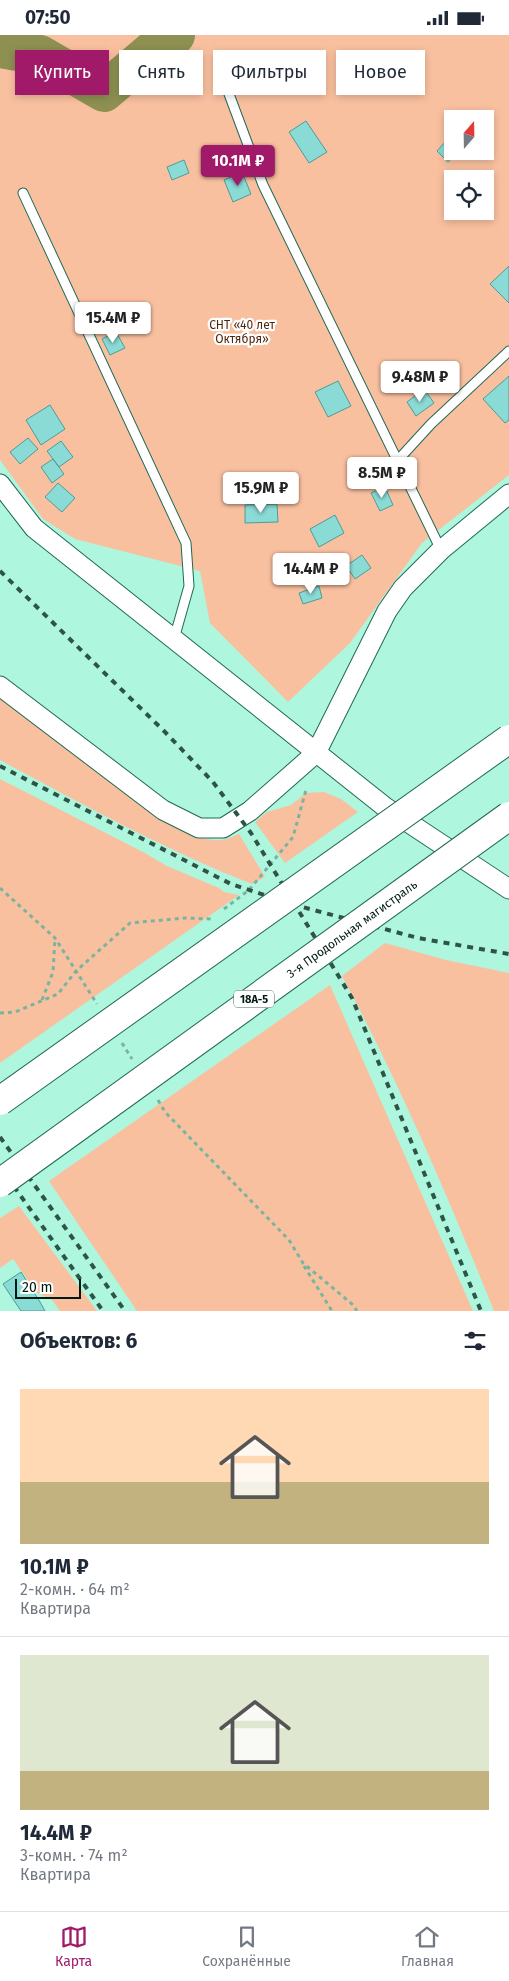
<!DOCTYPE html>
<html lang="ru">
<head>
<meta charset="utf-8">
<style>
	body { margin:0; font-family:"Fira Sans",sans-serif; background:#f6f6f7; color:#1f2937; height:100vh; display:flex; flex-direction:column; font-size:19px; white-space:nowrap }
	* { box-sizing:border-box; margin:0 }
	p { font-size:16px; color:#747a83 }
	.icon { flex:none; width:28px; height:28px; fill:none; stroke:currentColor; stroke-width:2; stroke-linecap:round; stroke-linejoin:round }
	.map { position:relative; height:1276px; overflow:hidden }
	.panel { display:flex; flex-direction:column; background:#fff; flex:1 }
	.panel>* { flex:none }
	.hud { position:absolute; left:15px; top:15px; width:480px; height:45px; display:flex; gap:10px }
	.needle { width:32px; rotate:20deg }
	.controls { position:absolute; left:444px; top:75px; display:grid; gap:10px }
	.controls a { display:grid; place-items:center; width:50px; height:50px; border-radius:0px; background:#fff; box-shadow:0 2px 8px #0003; font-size:25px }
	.scale { position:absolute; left:15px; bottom:12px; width:66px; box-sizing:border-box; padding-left:5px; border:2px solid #001911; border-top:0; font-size:14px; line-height:18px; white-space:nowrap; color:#001911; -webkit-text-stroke:4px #fff; paint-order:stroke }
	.price { position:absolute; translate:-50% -42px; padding:0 11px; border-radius:5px; background:#fff; color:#222; font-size:16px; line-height:32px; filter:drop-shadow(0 1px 2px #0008) }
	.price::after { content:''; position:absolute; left:50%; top:30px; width:15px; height:11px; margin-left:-8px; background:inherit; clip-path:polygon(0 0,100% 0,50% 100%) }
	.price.selected { background:#a01a69; color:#fff }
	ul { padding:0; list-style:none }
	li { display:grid; align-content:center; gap:10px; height:265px; padding:0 20px }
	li+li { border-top:1px solid #e0e1e3 }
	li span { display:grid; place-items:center; height:155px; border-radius:0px; color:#555 }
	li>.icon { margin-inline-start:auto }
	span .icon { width:90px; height:90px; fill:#fffc; stroke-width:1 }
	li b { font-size:21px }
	h2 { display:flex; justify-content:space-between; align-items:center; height:60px; padding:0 20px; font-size:21px }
	.pill { padding:0 18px; border-radius:0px; background:#fff; box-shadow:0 2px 8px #0003; font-size:18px; line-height:45px }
	.pill.selected { background:#a01a69; color:#fff }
	.status { display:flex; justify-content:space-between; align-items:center; height:35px; padding:0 25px; background:#fff; direction:ltr }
	.status svg { height:14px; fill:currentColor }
	.dock { display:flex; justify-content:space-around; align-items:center; height:70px; border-top:1px solid #e0e1e3; background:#fff; font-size:14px; color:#747a83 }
	.dock a { display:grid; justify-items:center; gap:2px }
	.dock .selected { color:#a01a69 }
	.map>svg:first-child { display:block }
	.green { fill:#f9c0a0; fill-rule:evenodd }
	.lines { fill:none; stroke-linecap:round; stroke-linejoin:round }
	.river { stroke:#8d9051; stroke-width:40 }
	.building { fill:#8adad5; stroke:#4c9c97 }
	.lane-casing { stroke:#206955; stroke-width:11 }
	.street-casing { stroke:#206955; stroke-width:21 }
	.path { stroke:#7ab39f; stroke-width:3; stroke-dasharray:4 4; stroke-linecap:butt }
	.lane { stroke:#fff; stroke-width:9 }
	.street { stroke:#fff; stroke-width:19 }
	.rail { stroke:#2e5447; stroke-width:4; stroke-dasharray:6 6; stroke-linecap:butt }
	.highway-bridge-casing { stroke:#206955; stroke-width:30; stroke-linecap:butt }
	.highway-bridge { stroke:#fff; stroke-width:28 }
	.labels { text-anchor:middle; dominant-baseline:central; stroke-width:4.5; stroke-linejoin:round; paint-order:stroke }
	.shield { fill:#fff; stroke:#4c5e58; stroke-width:1 }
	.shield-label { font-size:11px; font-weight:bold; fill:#001911 }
	.park-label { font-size:12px; fill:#4f280f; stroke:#fff }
	.street-label { font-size:12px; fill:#001911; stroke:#fff }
</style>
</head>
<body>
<div class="status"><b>07:50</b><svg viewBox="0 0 49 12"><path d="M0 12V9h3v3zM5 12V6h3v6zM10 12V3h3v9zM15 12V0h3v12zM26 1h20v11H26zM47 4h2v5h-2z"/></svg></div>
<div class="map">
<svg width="509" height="1276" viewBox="0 0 509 1276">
	<rect width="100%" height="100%" fill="#aef6dd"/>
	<path class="green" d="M 0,0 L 509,0 L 509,440 L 422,508 L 350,608 L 288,667 L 210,588 L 200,536 L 75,504 L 43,484 L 0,425 ZM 452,84 L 485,84 L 485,116 L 452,116 ZM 452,144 L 485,144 L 485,176 L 452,176 Z
		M 0,659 L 152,779 C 173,791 196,806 221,805 C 227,805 234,801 239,799 L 265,842 L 252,849 C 165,815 82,769 0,725 Z
		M 0,744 L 143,817 L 167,831 L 219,853 L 224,857 L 239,860 L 0,1028 Z
		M 324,757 L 341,764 L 358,777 L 285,828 L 255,787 L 267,777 L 291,770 L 306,758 Z
		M 385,908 L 446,925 L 509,938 L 509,1276 L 494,1276 C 448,1162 400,1049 342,941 Z
		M 330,950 L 473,1276 L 137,1276 L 49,1146 Z
		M 19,1171 L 97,1276 L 60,1276 L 52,1265 L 36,1257 L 13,1224 L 0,1233 L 0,1183 Z"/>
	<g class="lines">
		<path class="river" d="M 0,13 L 40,20 L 104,57 L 157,12 L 175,0"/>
	</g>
	<path class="building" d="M 306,86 L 327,117 L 309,128 L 289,97 Z
		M 447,105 L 452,111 L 452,116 L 458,117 L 448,127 L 437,116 Z
		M 229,111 L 236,131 L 216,139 L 208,119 Z
		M 184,125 L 189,138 L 172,145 L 167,132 Z
		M 242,137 L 251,159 L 233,167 L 224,145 Z
		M 509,231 L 509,268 L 490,249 Z
		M 116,297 L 125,313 L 110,320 L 102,304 Z
		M 509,341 L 509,385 L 505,388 L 483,364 Z
		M 338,346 L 351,371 L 328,382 L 315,357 Z
		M 424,354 L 434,368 L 416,381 L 407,367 Z
		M 50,370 L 65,394 L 41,410 L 26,385 Z
		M 28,403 L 38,414 L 20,429 L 10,417 Z
		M 61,406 L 73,422 L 59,432 L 47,416 Z
		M 53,424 L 64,439 L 52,448 L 41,432 Z
		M 58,448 L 75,463 L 62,477 L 45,462 Z
		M 385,452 L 393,470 L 380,476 L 371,458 Z
		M 277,469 L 278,487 L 245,488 L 245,470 Z
		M 335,480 L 344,498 L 319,512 L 310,494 Z
		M 362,520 L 371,533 L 355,544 L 346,531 Z
		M 319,551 L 322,563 L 303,569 L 299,558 Z
		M 21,1237 L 40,1267 L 45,1276 L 21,1276 L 3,1249 Z"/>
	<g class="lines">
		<g class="lane-casing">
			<path id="lane" d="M 229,59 L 263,150 L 441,515
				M 23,158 L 186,508 L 189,551 L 174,604
				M 398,425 L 431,389 L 509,316"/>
		</g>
		<g class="street-casing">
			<path id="street" d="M 0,449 L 34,493 L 385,772 L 509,854
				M 0,651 L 163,775 L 199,793 L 223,793 L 250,776 L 316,718 L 387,576 L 403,553 L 441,515 L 509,459"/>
		</g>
		<path class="path" d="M 0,853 L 55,903 L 97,969
			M 224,874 L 249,855 L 293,802 L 306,755
			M 42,965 L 53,937 L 55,903
			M 0,978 L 15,977 L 58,959 L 76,936 L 130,888 L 185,883 L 211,884
			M 122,1008 L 132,1024
			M 158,1065 L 165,1077 L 289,1205 L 303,1228 L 352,1269 L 357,1276
			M 304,1231 L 332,1276"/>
		<use href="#lane" class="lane"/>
		<use href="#street" class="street"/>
		<path class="rail" d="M 0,536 L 165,697 L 213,747 L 251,798 L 352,963 L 481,1276
			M 0,731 L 231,849 L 295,870 L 418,903 L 509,919
			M 0,1102 L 125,1276
			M 0,1132 L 103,1276"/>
		<g class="highway-bridge-casing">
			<g id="highway-bridge">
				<path d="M 0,1066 L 509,704"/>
				<path id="s1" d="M 0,1148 L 509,781"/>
			</g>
		</g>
		<use href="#highway-bridge" class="highway-bridge"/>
	</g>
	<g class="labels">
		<rect class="shield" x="234" y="955.5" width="40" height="17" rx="4"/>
		<g class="shield-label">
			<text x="254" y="964">18А-5</text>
		</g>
		<g class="park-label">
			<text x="242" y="290">СНТ «40 лет<tspan x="242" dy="14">Октября»</tspan></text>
		</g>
		<g class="street-label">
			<text stroke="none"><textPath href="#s1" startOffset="434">3-я Продольная магистраль</textPath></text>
		</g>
	</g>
</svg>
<div class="controls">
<a><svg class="needle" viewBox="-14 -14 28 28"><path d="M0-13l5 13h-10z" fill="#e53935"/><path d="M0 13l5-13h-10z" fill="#747a83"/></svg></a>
<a><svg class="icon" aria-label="locate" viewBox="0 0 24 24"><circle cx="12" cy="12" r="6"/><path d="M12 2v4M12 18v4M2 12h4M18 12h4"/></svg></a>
</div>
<div class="scale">20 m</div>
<b class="price selected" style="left:238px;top:152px">10.1M ₽</b>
<b class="price" style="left:113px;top:309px">15.4M ₽</b>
<b class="price" style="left:420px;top:368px">9.48M ₽</b>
<b class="price" style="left:382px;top:464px">8.5M ₽</b>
<b class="price" style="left:261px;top:479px">15.9M ₽</b>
<b class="price" style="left:311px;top:560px">14.4M ₽</b>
<div class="hud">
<a class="pill selected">Купить</a>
<a class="pill">Снять</a>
<a class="pill">Фильтры</a>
<a class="pill">Новое</a>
</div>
</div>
<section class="panel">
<h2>Объектов: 6<svg class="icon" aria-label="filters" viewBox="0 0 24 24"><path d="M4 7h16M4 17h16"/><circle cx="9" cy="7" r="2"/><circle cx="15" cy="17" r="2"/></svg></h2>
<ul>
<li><span style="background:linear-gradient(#ffd9b3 60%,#c2b280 0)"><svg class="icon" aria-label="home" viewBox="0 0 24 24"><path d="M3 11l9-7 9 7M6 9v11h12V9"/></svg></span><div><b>10.1M ₽</b><p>2-комн. · 64 m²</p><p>Квартира</p></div></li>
<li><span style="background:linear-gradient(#dfe7d0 75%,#c2b280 0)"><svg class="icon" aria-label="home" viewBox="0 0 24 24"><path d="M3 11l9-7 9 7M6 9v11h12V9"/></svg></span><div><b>14.4M ₽</b><p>3-комн. · 74 m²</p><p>Квартира</p></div></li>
</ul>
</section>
<nav class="dock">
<a class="selected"><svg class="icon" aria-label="map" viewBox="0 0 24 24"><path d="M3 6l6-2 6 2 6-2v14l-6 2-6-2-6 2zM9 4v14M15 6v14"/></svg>Карта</a>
<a><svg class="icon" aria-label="saved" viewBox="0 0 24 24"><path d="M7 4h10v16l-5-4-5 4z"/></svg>Сохранённые</a>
<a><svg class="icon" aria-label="home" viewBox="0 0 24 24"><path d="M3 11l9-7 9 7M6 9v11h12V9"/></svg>Главная</a>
</nav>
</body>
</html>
